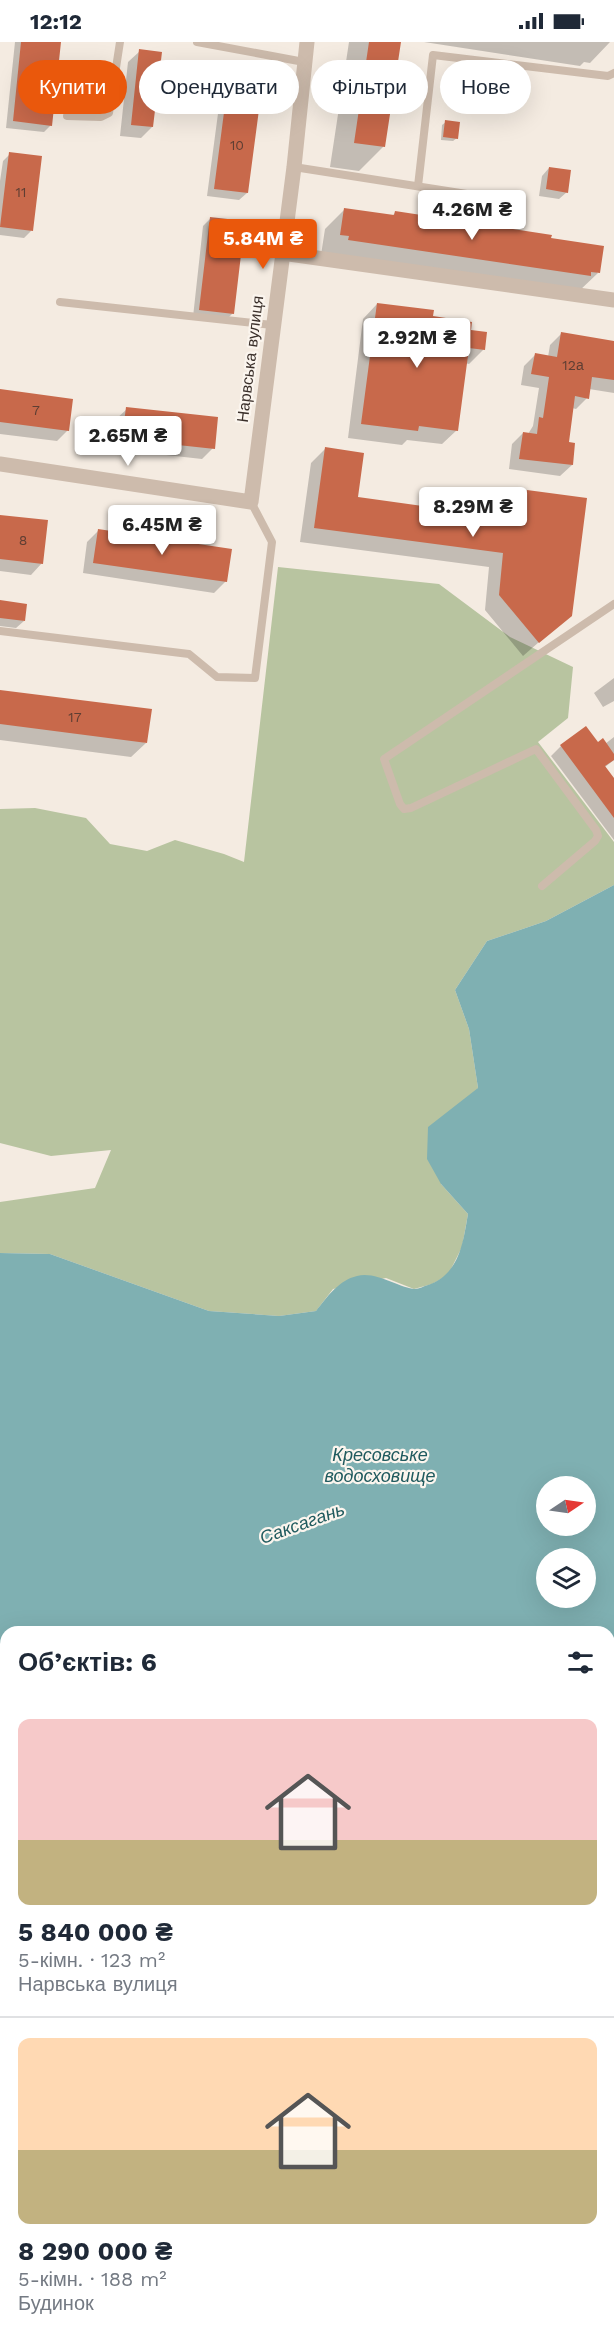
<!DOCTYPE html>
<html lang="uk">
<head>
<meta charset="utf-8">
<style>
	body { margin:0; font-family:"Work Sans",sans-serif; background:#f2f2f3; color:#1f2937; height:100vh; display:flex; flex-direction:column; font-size:22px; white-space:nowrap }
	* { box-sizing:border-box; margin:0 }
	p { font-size:20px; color:#747a83 }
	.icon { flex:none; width:33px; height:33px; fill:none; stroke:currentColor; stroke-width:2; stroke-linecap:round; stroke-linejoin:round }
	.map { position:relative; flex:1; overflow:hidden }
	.details { position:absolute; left:0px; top:1584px; width:615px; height:722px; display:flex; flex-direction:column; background:#fff; border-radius:18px 18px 0 0; box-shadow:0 6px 24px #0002 }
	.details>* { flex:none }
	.guide { position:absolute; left:18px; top:18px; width:579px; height:54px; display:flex; gap:12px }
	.needle { width:39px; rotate:77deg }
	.controls { position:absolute; left:536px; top:1434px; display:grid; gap:12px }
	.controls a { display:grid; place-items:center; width:60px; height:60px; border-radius:50%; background:#fff; box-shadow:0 6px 24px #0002; font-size:30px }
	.price { position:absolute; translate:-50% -51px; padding:0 14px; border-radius:6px; background:#fff; color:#222; font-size:20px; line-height:39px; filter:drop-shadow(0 2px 3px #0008) }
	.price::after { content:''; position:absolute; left:50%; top:36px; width:18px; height:14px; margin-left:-9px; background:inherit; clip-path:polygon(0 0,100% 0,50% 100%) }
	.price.selected { background:#ea580c; color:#fff }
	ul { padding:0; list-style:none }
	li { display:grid; align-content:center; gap:12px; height:318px; padding:0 18px }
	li+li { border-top:2px solid #e0e1e3 }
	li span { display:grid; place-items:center; height:186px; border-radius:12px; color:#555 }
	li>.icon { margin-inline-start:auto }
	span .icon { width:108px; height:108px; fill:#fffc; stroke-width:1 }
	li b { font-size:26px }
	h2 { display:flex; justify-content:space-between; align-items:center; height:72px; padding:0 18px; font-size:26px }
	.tag { padding:0 21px; border-radius:27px; background:#fff; box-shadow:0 6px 24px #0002; font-size:21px; line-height:54px }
	.tag.selected { background:#ea580c; color:#fff }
	.status { display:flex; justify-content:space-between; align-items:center; height:42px; padding:0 30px; background:#fff; direction:ltr }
	.status svg { height:16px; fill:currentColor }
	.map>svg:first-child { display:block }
	.green { fill:#b8c4a0 }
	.water { fill:#7fb0b2; fill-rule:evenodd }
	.shadow { fill:#0003 }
	.building { fill:#c8694b }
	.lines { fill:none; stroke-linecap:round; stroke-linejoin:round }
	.service { stroke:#cdbbac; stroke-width:8 }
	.minor { stroke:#cdbbac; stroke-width:15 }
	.labels { text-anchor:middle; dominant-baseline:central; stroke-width:4.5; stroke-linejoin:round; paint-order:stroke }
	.number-label { font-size:14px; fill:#5e3e33 }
	.street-label { font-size:16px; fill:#3b302b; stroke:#fbf5ee }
	.water-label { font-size:18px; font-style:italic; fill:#1f5a5e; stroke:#fbf5ee }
</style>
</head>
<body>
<div class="status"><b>12:12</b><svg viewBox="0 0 49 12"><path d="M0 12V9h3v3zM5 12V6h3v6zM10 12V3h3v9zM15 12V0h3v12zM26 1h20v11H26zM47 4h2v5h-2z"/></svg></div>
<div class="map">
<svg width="614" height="2305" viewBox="0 0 614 2305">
	<rect width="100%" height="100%" fill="#f4ebe1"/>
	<path class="green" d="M 278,525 L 439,542 L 510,595 L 573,625 L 568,676 L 538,700 L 614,800 L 614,843 L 546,879 L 487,899 L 455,948 L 469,987 L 478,1046 L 441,1142 L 468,1172 L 462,1205 L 448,1233 L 432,1242 L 414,1247 L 386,1236 L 333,1247 L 316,1269 L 279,1274 L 209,1269 L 50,1212 L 0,1211 L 0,1160 L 95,1146 L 111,1108 L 51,1114 L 0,1101 L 0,767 L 35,766 L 86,776 L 110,802 L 147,809 L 175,798 L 224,812 L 244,820 Z
		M 614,1812 L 614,1983 L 609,1984 L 609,1820 Z
		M 6,2080 L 6,2184 L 0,2185 L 0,2081 Z
		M 172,2300 L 269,2300 L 258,2305 L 174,2305 Z"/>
	<path class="water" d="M 614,843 L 614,1812 L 609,1820 L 609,1590 L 6,1590 L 6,2080 L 0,2081 L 0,1211 L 50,1212 L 209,1269 L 279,1274 L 316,1269 C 327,1255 339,1238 357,1234 C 377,1229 401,1247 415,1247 C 419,1247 424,1244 428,1243 C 460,1232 463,1200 468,1172 L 441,1142 L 427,1117 L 428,1085 L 478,1046 L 469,987 L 455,948 L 487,899 L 546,879 ZM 546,1444 L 585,1444 L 585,1484 L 546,1484 ZM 546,1516 L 585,1516 L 585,1556 L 546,1556 Z"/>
	<path class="shadow" d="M 15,0 L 60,0 L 51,83 L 44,90 L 6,86 Z
		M 349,0 L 399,0 L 383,105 L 359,129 L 330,125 Z
		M 424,0 L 610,0 L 590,21 L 584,20 L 580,24 Z
		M 140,9 L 152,85 L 141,96 L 120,94 L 128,20 Z
		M 226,57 L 247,151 L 239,158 L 207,154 L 219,64 Z
		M 446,80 L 457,96 L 453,99 L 441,98 L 442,83 Z
		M 10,112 L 31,189 L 24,196 L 0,193 L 0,139 L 3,119 Z
		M 549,126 L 567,150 L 559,157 L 539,154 L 542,134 Z
		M 345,167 L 392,174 L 395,171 L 550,197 L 598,231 L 578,250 L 321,213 L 325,187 Z
		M 211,176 L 233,271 L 225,279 L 193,275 L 203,184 Z
		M 377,262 L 431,276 L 469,290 L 484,307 L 469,322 L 465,321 L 457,388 L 442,402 L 407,398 L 402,403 L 348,396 L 363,277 Z
		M 561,292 L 614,300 L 614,351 L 589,347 L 587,356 L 576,367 L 572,366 L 567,401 L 572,423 L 560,434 L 509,427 L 512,402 L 523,391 L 528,392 L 533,384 L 539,346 L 521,343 L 524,324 L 535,313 L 548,315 L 550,303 Z
		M 0,349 L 68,388 L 57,399 L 0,392 Z
		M 127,367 L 213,406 L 202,417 L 112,407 L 115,378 Z
		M 325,407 L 357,456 L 511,478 L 513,464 L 527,450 L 570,573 L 523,614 L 485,568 L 489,525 L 300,500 L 311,421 Z
		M 0,474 L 42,521 L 31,533 L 0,529 Z
		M 98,489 L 226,539 L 214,551 L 83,531 L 87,500 Z
		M 0,560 L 24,579 L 16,586 L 0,584 Z
		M 614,636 L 614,659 L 603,665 L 594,651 Z
		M 0,649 L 146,701 L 131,715 L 0,698 Z
		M 614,695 L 614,718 L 605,725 L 614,738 L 614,798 L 551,714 L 561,704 L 605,702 Z
		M 614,2113 L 614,2147 L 612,2143 L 609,2145 L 609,2116 Z
		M 613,2286 L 614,2301 L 610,2305 L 591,2305 L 597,2300 L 609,2300 L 609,2289 Z
		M 576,2300 L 585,2300 L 590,2305 L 570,2305 Z"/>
	<path class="building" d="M 21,0 L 61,0 L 52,84 L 13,79 Z
		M 369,0 L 401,0 L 385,105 L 354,101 Z
		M 139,7 L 162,10 L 153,85 L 131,83 Z
		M 226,55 L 260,60 L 248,151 L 214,147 Z
		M 445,78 L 460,80 L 458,97 L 443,95 Z
		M 9,110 L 42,114 L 33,189 L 0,185 Z
		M 549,125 L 571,128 L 568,151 L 546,147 Z
		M 344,166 L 394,173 L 395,169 L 552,193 L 551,196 L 604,204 L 600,231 L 591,230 L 591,234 L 348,198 L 349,194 L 340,193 Z
		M 210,175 L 245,179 L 234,272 L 199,268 Z
		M 377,261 L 434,268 L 433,274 L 472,280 L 471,288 L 487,290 L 485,308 L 469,306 L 458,389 L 419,384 L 418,389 L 361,382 Z
		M 561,290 L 614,299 L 614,338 L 592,335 L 589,357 L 575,354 L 569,400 L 575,401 L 573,423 L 519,417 L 523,390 L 537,392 L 539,375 L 543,376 L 549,335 L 531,332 L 535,311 L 557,315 Z
		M 0,347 L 73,357 L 69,389 L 0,380 Z
		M 126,365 L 218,375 L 215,407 L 122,397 Z
		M 325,405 L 364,411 L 358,455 L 523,478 L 527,448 L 587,456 L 572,574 L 539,601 L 499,553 L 503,511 L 314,486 Z
		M 0,473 L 48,478 L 43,522 L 0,517 Z
		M 98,487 L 232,507 L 227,540 L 93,521 Z
		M 0,558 L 27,562 L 25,579 L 0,576 Z
		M 0,648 L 152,667 L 147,701 L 0,682 Z
		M 586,684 L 598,700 L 603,696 L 614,712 L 614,718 L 605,724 L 614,736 L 614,776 L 560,703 Z"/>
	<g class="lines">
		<path class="service" d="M 197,0 L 304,20
			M 67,74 L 101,75 L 109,71 L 120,0
			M 294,125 L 473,153
			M 418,144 L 433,13 L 608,34 L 614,31
			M 60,260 L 272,283
			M 0,589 L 189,612 L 217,635 L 255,636 L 272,500 L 251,460
			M 542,844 L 595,799 L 598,794 L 596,788 L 536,707 L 411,766 L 404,767 L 400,762 L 384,717 L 614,562"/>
		<path class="minor" d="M 282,211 L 614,258
			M 0,422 L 251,460 L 294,125 L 307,0
			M 609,2177 L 614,2175
			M 491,2300 L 496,2305"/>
	</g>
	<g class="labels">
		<g class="number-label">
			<text x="237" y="103">10</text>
			<text x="21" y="150">11</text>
			<text x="573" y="323">12а</text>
			<text x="36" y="368">7</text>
			<text x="23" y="498">8</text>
			<text x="75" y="675">17</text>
		</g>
		<g class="street-label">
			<text transform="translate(250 317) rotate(-83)">Нарвська вулиця</text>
		</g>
		<g class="water-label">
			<text x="380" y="1412">Кресовське<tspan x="380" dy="21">водосховище</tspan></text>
			<text transform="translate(302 1481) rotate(-20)">Саксагань</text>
		</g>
	</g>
</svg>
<div class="controls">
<a><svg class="needle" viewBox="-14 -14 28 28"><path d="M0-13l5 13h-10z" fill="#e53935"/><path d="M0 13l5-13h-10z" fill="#747a83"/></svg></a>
<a><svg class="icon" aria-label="layers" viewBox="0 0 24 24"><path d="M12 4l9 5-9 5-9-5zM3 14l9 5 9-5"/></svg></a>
</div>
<b class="price" style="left:472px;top:199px">4.26M ₴</b>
<b class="price selected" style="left:263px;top:228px">5.84M ₴</b>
<b class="price" style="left:417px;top:327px">2.92M ₴</b>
<b class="price" style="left:128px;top:425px">2.65M ₴</b>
<b class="price" style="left:473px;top:496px">8.29M ₴</b>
<b class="price" style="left:162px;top:514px">6.45M ₴</b>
<div class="guide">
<a class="tag selected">Купити</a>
<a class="tag">Орендувати</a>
<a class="tag">Фільтри</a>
<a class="tag">Нове</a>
</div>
<section class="details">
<h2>Об’єктів: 6<svg class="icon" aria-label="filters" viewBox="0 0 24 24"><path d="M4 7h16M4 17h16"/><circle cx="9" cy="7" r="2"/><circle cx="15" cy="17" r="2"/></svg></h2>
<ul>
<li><span style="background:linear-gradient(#f6c9c9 65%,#c2b280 0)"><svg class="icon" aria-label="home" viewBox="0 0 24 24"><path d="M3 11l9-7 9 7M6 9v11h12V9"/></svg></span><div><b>5 840 000 ₴</b><p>5-кімн. · 123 m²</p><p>Нарвська вулиця</p></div></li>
<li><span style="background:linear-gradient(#ffd9b3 60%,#c2b280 0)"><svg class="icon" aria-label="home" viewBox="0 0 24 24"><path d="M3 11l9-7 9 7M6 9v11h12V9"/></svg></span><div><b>8 290 000 ₴</b><p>5-кімн. · 188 m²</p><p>Будинок</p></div></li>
</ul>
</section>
</div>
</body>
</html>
